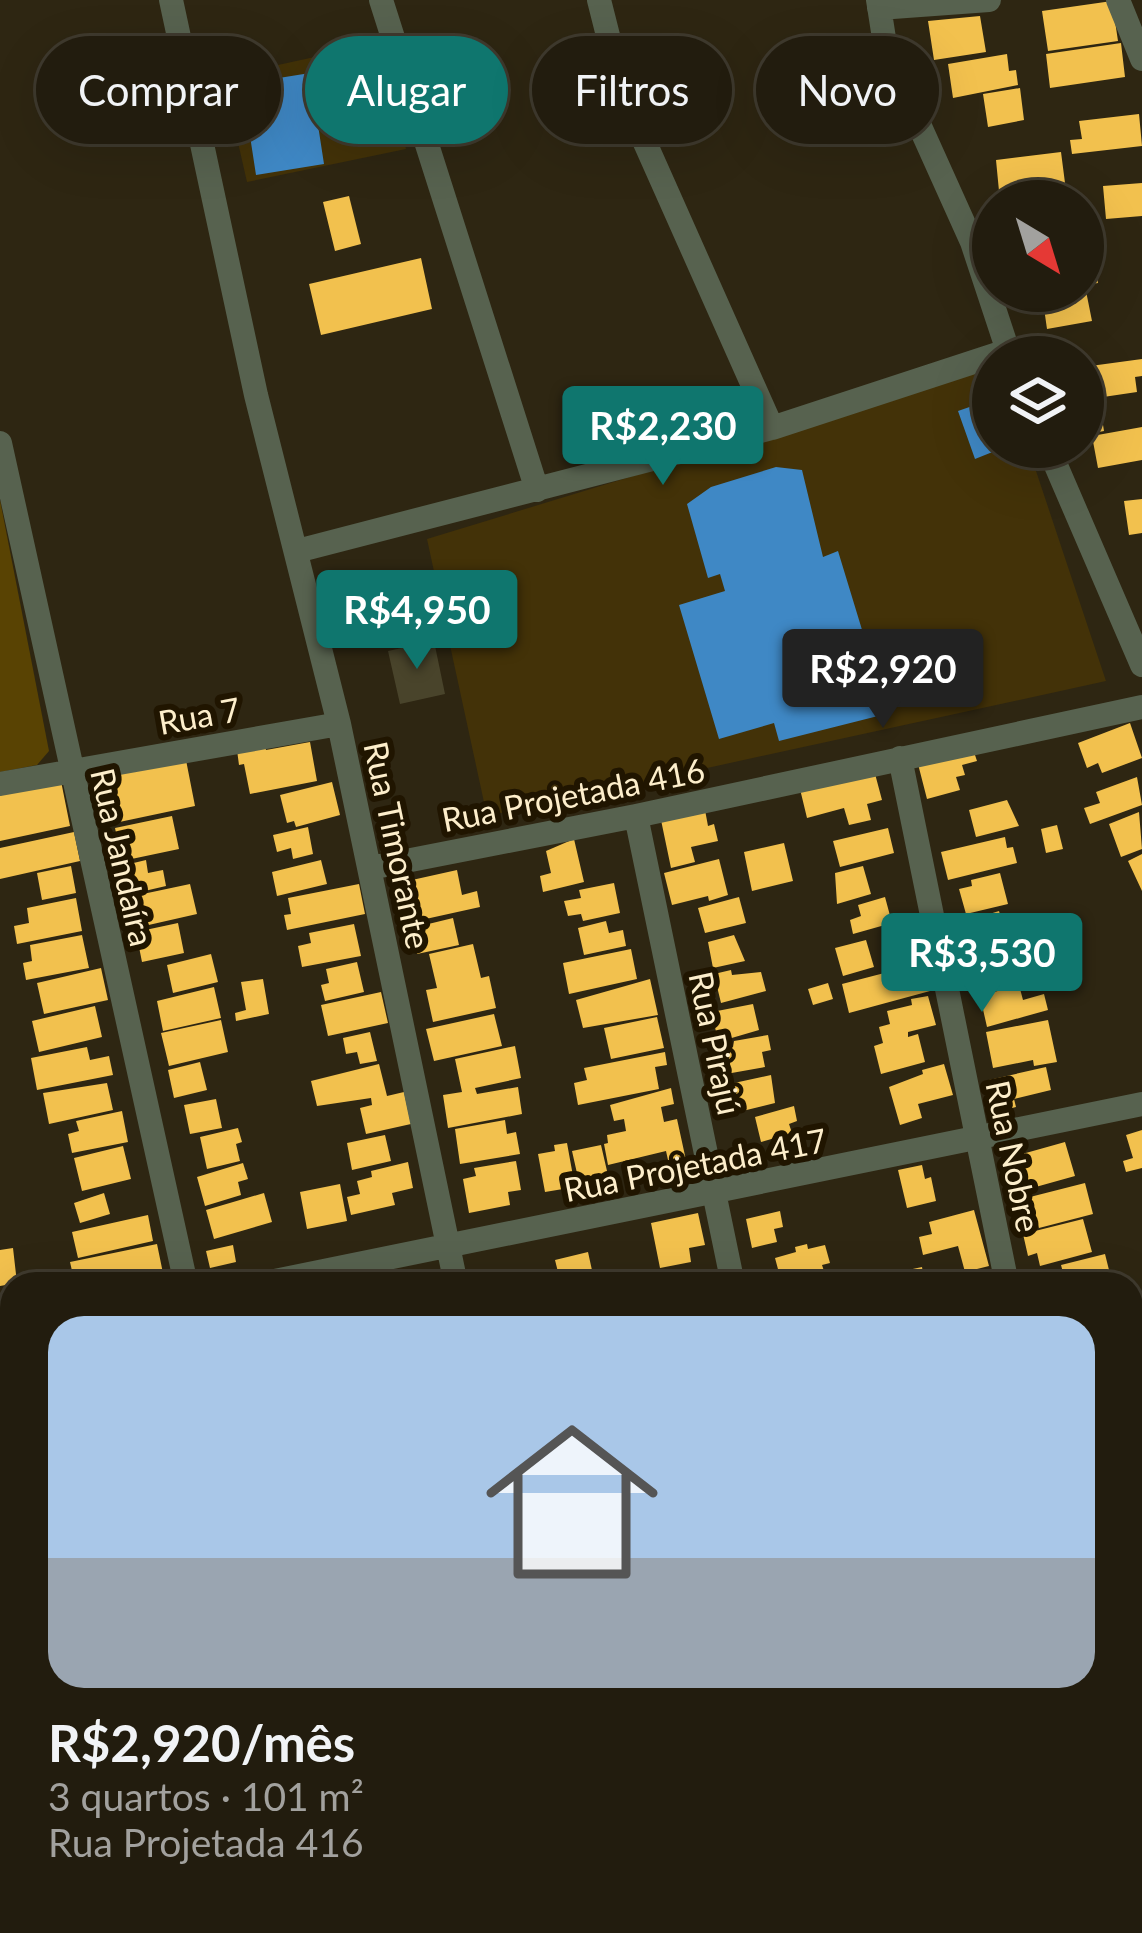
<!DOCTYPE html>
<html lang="pt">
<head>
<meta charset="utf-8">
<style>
	body { margin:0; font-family:Lato,sans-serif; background:#2a2517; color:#f1f3f6; height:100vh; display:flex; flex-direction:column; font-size:45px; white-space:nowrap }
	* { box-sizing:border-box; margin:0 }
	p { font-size:39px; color:#a2a19e }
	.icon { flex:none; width:66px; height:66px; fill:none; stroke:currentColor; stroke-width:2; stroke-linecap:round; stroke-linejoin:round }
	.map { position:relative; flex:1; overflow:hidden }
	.panel { position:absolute; left:0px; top:1272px; width:1143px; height:663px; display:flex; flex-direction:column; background:#221c0e; border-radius:36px 36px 0 0; box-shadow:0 12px 48px #0002,0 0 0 3px #3f3a2e }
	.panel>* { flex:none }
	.guide { position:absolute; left:36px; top:36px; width:1071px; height:108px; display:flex; gap:24px }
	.needle { width:78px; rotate:142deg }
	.buttons { position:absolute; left:972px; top:180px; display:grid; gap:24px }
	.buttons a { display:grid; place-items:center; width:132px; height:132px; border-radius:50%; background:#221c0e; box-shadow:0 12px 48px #0002,0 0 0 3px #3f3a2e; font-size:60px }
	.price { position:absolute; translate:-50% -102px; padding:0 27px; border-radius:12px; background:#0f766e; color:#fff; font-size:39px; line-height:78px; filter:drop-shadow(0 3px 6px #0008) }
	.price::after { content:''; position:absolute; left:50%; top:72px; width:36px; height:27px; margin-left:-18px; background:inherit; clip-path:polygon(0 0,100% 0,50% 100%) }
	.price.active { background:#222; color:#fff }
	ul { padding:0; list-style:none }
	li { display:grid; align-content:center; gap:24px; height:636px; padding:0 48px }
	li+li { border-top:3px solid #3f3a2e }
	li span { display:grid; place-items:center; height:372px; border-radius:36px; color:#555 }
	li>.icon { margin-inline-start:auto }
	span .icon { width:216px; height:216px; fill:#fffc; stroke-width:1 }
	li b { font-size:51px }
	.chip { padding:0 42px; border-radius:54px; background:#221c0e; box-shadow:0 12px 48px #0002,0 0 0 3px #3f3a2e; font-size:42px; line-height:108px }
	.chip.active { background:#0f766e; color:#fff }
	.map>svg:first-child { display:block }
	.built { fill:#433208 }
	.green { fill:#594303 }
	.homes { fill:#f2c14e }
	.schools { fill:#3f88c5 }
	.building { fill:#49442b }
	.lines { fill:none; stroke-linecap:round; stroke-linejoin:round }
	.path { stroke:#616654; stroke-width:6; stroke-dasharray:6 9; stroke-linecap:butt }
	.minor { stroke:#57624f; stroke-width:24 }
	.labels { text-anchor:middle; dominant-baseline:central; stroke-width:12; stroke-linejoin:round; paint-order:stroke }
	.street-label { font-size:33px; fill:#fdeecb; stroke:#201500 }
</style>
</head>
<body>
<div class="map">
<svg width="1142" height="1933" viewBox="0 0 1142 1933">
	<rect width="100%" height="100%" fill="#2e2612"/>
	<path class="built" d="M 374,44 L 406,149 L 247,182 L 223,77 Z
		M 993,366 L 993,447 L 1028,447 L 1106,681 L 487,816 L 427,539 Z"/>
	<path class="green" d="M 0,500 L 49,751 L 37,765 L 0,772 Z"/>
	<path class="homes" d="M 1112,1 L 1118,41 L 1048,51 L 1042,11 Z
		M 980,16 L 986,52 L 934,60 L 928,21 Z
		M 1121,43 L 1125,77 L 1050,88 L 1046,54 Z
		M 1007,54 L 1009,71 L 1016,70 L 1018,85 L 953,98 L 948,64 Z
		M 1020,88 L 1024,120 L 988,127 L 983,94 Z
		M 1139,114 L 1142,146 L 1072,154 L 1070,140 L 1082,139 L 1079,121 Z
		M 1061,152 L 1065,183 L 999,191 L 996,160 Z
		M 1142,183 L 1142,216 L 1106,219 L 1103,186 Z
		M 349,196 L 361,244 L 335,251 L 323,202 Z
		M 421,258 L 432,309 L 321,335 L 309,284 Z
		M 1095,265 L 1098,283 L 1085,285 L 1083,266 Z
		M 1061,291 L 1086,291 L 1092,321 L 1047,329 L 1042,294 Z
		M 1142,359 L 1142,376 L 1135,377 L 1137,392 L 1083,400 L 1083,367 Z
		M 1099,400 L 1104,431 L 1083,435 L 1083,403 Z
		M 1142,427 L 1142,460 L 1098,468 L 1092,436 Z
		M 1142,499 L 1142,533 L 1129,535 L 1124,501 Z
		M 1130,723 L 1142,758 L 1102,773 L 1098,763 L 1087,768 L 1078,743 Z
		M 310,742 L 317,781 L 250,794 L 244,764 L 239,765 L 237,750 L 265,745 L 266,750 Z
		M 973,749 L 977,761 L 962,765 L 965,775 L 956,777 L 960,790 L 927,799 L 918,764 Z
		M 186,760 L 195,806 L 110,824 L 101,778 Z
		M 874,770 L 882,800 L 867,804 L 871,820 L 849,825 L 844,808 L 807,818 L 800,789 Z
		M 1137,777 L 1142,805 L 1090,824 L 1084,808 L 1100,803 L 1096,792 Z
		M 61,781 L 70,826 L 0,841 L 0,794 Z
		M 332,782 L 340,815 L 296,827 L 294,821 L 287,823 L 280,795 Z
		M 1007,800 L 1019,826 L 976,837 L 969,810 Z
		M 705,810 L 708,826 L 714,824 L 718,841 L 691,847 L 695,862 L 671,868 L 661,820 Z
		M 1139,812 L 1142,849 L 1121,857 L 1109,824 Z
		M 172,816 L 179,849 L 122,861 L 115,828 Z
		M 1057,825 L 1063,849 L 1046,853 L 1041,829 Z
		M 308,827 L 313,854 L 293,859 L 291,848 L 277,852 L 273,835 Z
		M 888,828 L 894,853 L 840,867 L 833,841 Z
		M 74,832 L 80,861 L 0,879 L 0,848 Z
		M 1005,837 L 1007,848 L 1013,847 L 1017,863 L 948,880 L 941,852 Z
		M 574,839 L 584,882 L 543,892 L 540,876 L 551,873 L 546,851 Z
		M 784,843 L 793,881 L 752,891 L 744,852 Z
		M 1142,854 L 1142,891 L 1128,861 Z
		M 719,859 L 728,895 L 709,901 L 708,896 L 672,905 L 664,873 Z
		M 146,860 L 148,873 L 163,870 L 166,886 L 123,896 L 117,867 Z
		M 321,860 L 327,884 L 277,896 L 272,872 Z
		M 71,866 L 76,893 L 42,900 L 37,873 Z
		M 863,866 L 871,894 L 837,904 L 835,873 Z
		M 457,870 L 462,895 L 477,891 L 480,907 L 403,924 L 394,884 Z
		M 1000,873 L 1008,904 L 966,914 L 959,889 L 972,886 L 971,880 Z
		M 614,883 L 620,913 L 583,921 L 581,914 L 568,916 L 564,901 L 581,898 L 579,890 Z
		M 190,884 L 197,914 L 131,929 L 124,898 Z
		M 359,884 L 365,914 L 287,930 L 284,915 L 291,914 L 288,898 Z
		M 739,897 L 746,923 L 705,933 L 698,908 Z
		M 885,897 L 892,923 L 853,934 L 850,920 L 861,916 L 858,905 Z
		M 76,898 L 82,931 L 17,944 L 14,926 L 29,923 L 27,908 Z
		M 999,911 L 1003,925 L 1029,918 L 1033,932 L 991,944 L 983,916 Z
		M 453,918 L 459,945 L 417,954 L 412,928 Z
		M 606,921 L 609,933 L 623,930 L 626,946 L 584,955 L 578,928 Z
		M 178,923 L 184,953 L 142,962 L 136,932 Z
		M 354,924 L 361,956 L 302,967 L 298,946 L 311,943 L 309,933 Z
		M 82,935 L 89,968 L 26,980 L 23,963 L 32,961 L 30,945 Z
		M 734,935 L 745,961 L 713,968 L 708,942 Z
		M 1041,937 L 1050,967 L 1010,978 L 1002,948 Z
		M 866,940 L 874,967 L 843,976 L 835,948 Z
		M 473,944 L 481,978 L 489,976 L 496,1008 L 433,1022 L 426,990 L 437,988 L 429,954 Z
		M 631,949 L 637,979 L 569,994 L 563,963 Z
		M 211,954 L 218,982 L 173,993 L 167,965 Z
		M 357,962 L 364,992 L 325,1001 L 321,985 L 329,983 L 326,969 Z
		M 923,963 L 930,991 L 849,1013 L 842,984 Z
		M 101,968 L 108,1000 L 44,1014 L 37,983 Z
		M 731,970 L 732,975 L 761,972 L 766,991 L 721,1003 L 714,974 Z
		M 263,979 L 269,1014 L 236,1021 L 235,1013 L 246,1010 L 241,982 Z
		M 650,979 L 658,1015 L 583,1028 L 576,1000 Z
		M 828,983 L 833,999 L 813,1005 L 808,989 Z
		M 1019,985 L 1023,1000 L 1044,994 L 1048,1010 L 987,1027 L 980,996 Z
		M 214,987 L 221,1018 L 163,1031 L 157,1001 Z
		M 381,992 L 388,1023 L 328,1036 L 321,1005 Z
		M 928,996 L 936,1025 L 908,1032 L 908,1037 L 918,1034 L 925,1062 L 881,1074 L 874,1046 L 883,1043 L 879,1027 L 890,1024 L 887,1011 L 912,1005 L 911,999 Z
		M 753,1004 L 759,1030 L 718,1042 L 712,1012 Z
		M 95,1006 L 102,1037 L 39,1052 L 32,1021 Z
		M 494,1014 L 502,1046 L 434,1061 L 426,1029 Z
		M 657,1017 L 664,1048 L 611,1059 L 604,1028 Z
		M 221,1020 L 228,1052 L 169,1066 L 161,1033 Z
		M 1048,1020 L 1057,1062 L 1034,1066 L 1033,1060 L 993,1068 L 986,1032 Z
		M 370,1032 L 377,1061 L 360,1064 L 357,1052 L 346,1054 L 343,1038 Z
		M 768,1035 L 771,1050 L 762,1052 L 765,1067 L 726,1074 L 721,1049 L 733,1047 L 734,1041 Z
		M 515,1046 L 521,1078 L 475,1088 L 477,1094 L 518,1087 L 522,1114 L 448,1128 L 443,1095 L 462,1092 L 455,1059 Z
		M 87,1047 L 90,1060 L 109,1056 L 113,1075 L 37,1090 L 31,1058 Z
		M 665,1052 L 667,1065 L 655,1067 L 659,1089 L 578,1105 L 574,1083 L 587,1080 L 584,1068 Z
		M 200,1062 L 207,1090 L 174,1098 L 168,1070 Z
		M 379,1064 L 387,1096 L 404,1092 L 411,1124 L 366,1134 L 360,1108 L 372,1105 L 371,1098 L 317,1106 L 311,1081 Z
		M 944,1064 L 953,1095 L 918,1104 L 922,1118 L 900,1125 L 889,1087 L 923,1074 L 922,1070 Z
		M 1046,1067 L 1051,1090 L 1014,1099 L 1016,1107 L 996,1112 L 989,1080 Z
		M 771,1075 L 775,1103 L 718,1117 L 711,1088 Z
		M 107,1083 L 113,1110 L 49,1124 L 43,1093 Z
		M 671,1088 L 674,1104 L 661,1107 L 664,1122 L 677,1119 L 689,1174 L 672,1178 L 666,1151 L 608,1165 L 604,1144 L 608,1143 L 607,1135 L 626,1131 L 624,1119 L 614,1121 L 610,1105 Z
		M 216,1099 L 222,1128 L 190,1134 L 184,1105 Z
		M 794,1106 L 797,1121 L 789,1124 L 792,1133 L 761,1142 L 755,1117 Z
		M 122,1111 L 128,1142 L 72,1153 L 68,1134 L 79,1131 L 76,1121 Z
		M 505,1120 L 507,1134 L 516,1132 L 520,1154 L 460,1164 L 455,1129 Z
		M 238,1128 L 242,1142 L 236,1144 L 240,1161 L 207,1169 L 200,1137 Z
		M 1142,1130 L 1142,1168 L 1126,1172 L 1123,1161 L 1133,1158 L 1126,1135 Z
		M 385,1135 L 391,1161 L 352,1170 L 347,1143 Z
		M 1065,1142 L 1075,1176 L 1014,1193 L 1004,1153 L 1014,1150 L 1015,1156 Z
		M 567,1143 L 575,1187 L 545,1192 L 538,1154 L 555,1151 L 554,1145 Z
		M 601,1145 L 610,1184 L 581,1191 L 572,1151 Z
		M 123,1146 L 131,1179 L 82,1191 L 74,1158 Z
		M 516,1161 L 521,1190 L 508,1192 L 510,1205 L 469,1213 L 463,1179 L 476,1176 L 474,1168 Z
		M 408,1162 L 413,1188 L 392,1193 L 395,1205 L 351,1215 L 347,1197 L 360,1194 L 357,1181 L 372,1177 L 371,1171 Z
		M 243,1163 L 248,1179 L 238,1182 L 241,1195 L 205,1206 L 197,1177 Z
		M 922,1165 L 925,1179 L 931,1177 L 936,1201 L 907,1208 L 898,1170 Z
		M 1085,1183 L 1093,1214 L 1039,1228 L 1030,1197 Z
		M 340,1184 L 347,1221 L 307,1229 L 300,1192 Z
		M 104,1193 L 110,1214 L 80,1223 L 74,1203 Z
		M 264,1193 L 272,1222 L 214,1239 L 206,1210 Z
		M 974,1210 L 989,1266 L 965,1272 L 958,1246 L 923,1255 L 919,1237 L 932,1234 L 929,1222 Z
		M 780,1211 L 783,1227 L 774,1229 L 777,1242 L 752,1248 L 746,1219 Z
		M 698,1213 L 705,1245 L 689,1248 L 691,1262 L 660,1268 L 651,1223 Z
		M 148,1215 L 153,1241 L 78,1258 L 72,1232 Z
		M 1083,1219 L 1092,1252 L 1040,1266 L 1037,1253 L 1028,1256 L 1023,1234 Z
		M 157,1244 L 164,1278 L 139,1284 L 75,1284 L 70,1262 Z
		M 807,1244 L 808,1249 L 825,1245 L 830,1263 L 822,1265 L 825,1274 L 782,1284 L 775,1258 L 796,1252 L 795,1247 Z
		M 233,1245 L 236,1262 L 210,1268 L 206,1251 Z
		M 13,1248 L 17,1283 L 0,1286 L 0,1250 Z
		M 588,1252 L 595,1284 L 561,1284 L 555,1260 Z
		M 1105,1254 L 1112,1282 L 1066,1284 L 1061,1265 Z
		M 922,1267 L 923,1273 L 936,1270 L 939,1281 L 971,1274 L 974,1284 L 911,1284 L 908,1270 Z
		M 695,1274 L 698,1284 L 650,1284 L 667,1278 L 668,1281 Z
		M 1139,1389 L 1142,1421 L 1131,1424 L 1131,1391 Z
		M 1142,1425 L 1142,1460 L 1131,1463 L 1131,1428 Z
		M 12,1457 L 12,1486 L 0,1489 L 0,1459 Z
		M 1142,1469 L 1142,1496 L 1135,1497 L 1131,1471 Z
		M 12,1492 L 12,1523 L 0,1525 L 0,1494 Z
		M 1142,1537 L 1142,1571 L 1131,1574 L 1131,1540 Z
		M 1142,1643 L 1142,1664 L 1131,1667 L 1131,1646 Z
		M 361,1923 L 402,1923 L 402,1925 L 363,1933 Z
		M 763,1923 L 823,1923 L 826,1933 L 765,1933 Z
		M 1065,1923 L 1104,1923 L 1105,1929 L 1067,1933 Z"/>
	<path class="schools" d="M 310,73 L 324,164 L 256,175 L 242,84 Z
		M 981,403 L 993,435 L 993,447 L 1005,447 L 975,459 L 958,411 Z
		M 776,467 L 802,470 L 823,557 L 838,551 L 877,679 L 896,672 L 905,701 L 884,706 L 886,714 L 779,741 L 774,723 L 719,739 L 679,605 L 725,591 L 720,574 L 708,578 L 687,504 L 711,487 Z"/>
	<path class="building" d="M 388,574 L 391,585 L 398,583 L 400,590 L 427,584 L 438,634 L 382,647 L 373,605 L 353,610 L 348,583 Z
		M 434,641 L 445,694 L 400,704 L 388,651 Z"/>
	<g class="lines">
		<path class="path" d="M 0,1678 L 12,1732"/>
		<path class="minor" d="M 171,0 L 256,395 L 339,724 L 456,1284
			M 381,0 L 537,490
			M 599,0 L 622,91 L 772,428
			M 878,0 L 886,51 L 972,242 L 1010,357
			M 1118,0 L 1142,59
			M 879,8 L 989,0
			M 0,443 L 186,1284
			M 1048,447 L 1142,665
			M 297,551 L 772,428 L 1007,351
			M 900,758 L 1007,1284
			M 0,784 L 339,724
			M 636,816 L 733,1284
			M 370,868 L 636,816 L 1142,707
			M 260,1284 L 1142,1104
			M 0,1345 L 12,1342
			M 1131,1686 L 1142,1684
			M 1131,1894 L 1140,1933
			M 333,1923 L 336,1933
			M 597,1923 L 599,1933
			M 868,1923 L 870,1933
			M 0,1927 L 12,1922"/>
	</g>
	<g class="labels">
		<g class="street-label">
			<text transform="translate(199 715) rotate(-10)">Rua 7</text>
			<text transform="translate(573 794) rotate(-11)">Rua Projetada 416</text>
			<text transform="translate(398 845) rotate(78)">Rua Timorante</text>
			<text transform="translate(123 857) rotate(77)">Rua Jandaíra</text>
			<text transform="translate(716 1043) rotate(78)">Rua Pirajú</text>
			<text transform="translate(1014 1156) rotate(78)">Rua Nobre</text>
			<text transform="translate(695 1164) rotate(-11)">Rua Projetada 417</text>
		</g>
	</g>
</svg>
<div class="buttons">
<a><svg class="needle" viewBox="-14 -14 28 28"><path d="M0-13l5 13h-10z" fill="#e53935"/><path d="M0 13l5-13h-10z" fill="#a2a19e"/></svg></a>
<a><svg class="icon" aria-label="layers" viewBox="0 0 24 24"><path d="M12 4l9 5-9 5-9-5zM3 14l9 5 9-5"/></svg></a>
</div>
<b class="price" style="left:663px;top:488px">R$2,230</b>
<b class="price" style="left:417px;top:672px">R$4,950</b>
<b class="price active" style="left:883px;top:731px">R$2,920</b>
<b class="price" style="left:982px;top:1015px">R$3,530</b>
<div class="guide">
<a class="chip">Comprar</a>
<a class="chip active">Alugar</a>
<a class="chip">Filtros</a>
<a class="chip">Novo</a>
</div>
<section class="panel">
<ul>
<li><span style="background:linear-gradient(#a9c7e8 65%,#9aa5b1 0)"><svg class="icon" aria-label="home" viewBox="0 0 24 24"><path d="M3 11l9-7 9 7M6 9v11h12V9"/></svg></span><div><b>R$2,920/mês</b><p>3 quartos · 101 m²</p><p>Rua Projetada 416</p></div></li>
</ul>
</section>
</div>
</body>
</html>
